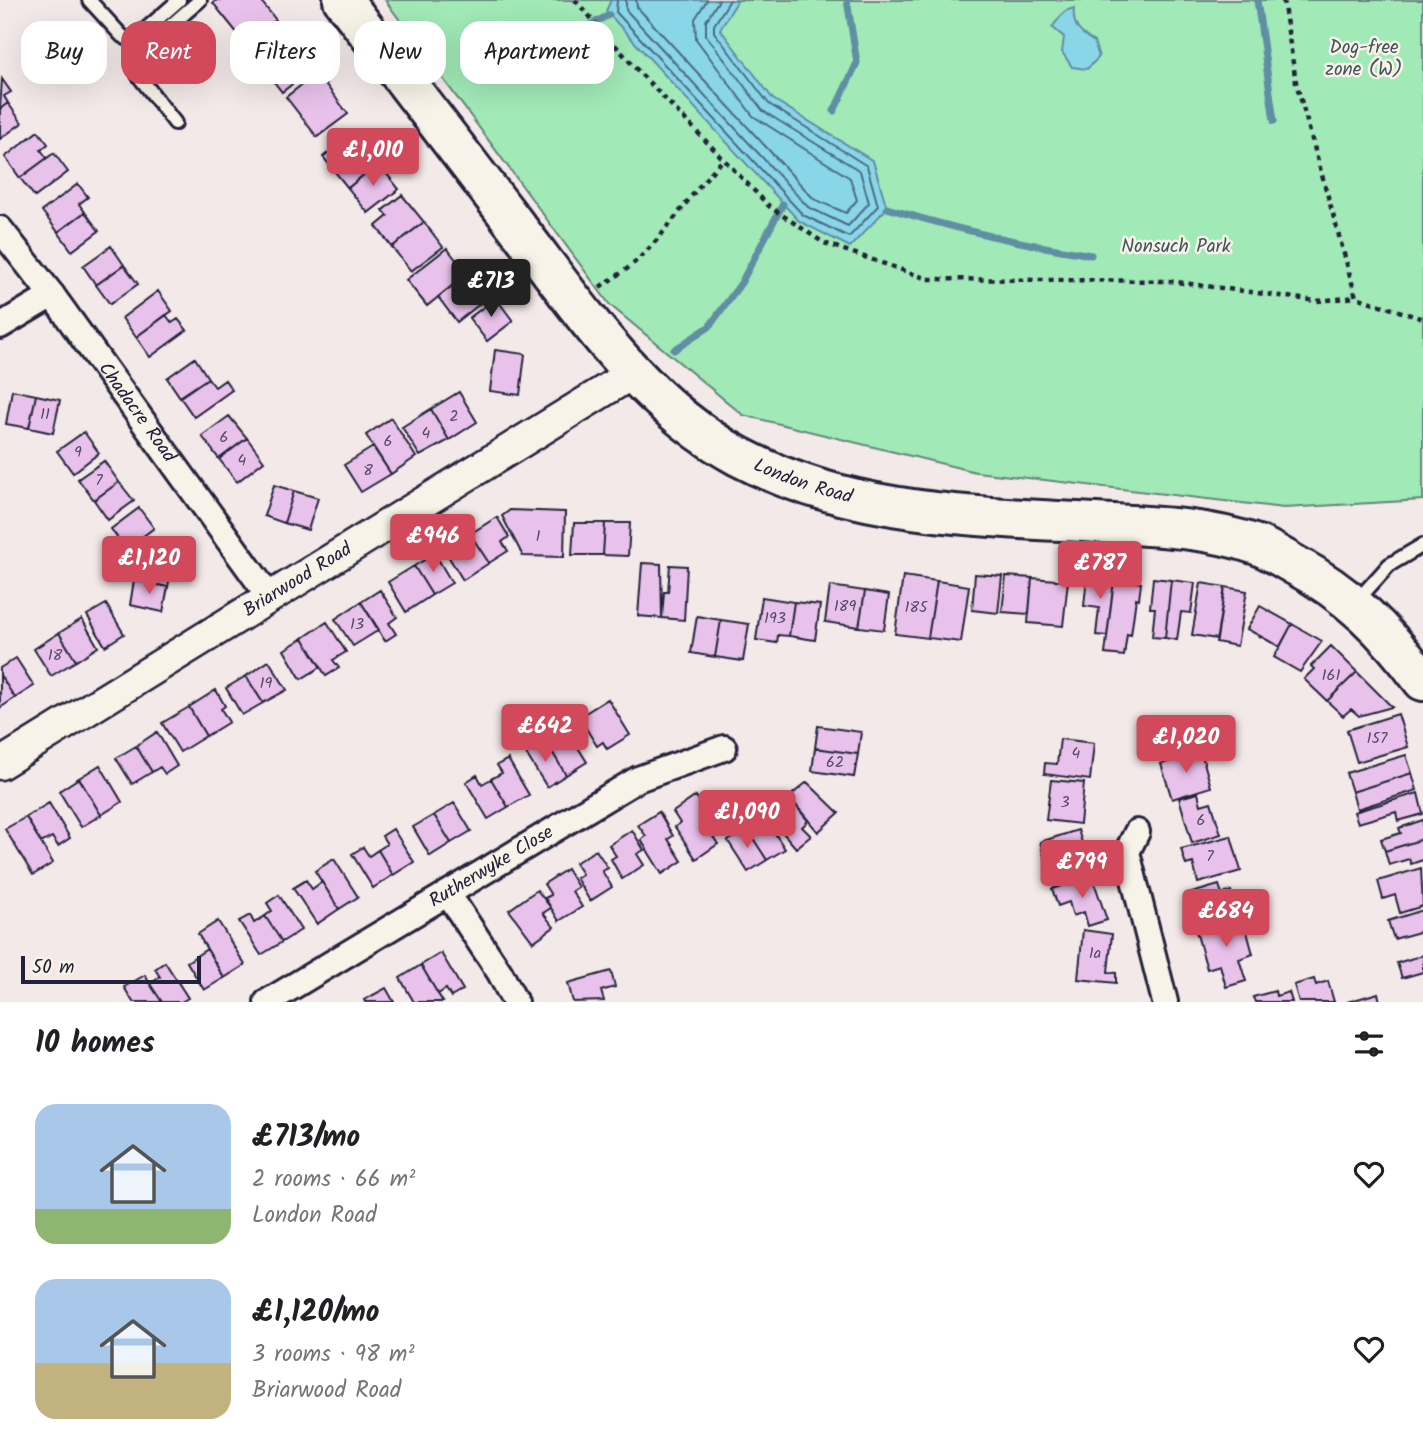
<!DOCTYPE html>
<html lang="en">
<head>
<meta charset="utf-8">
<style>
	body { margin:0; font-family:Kalam,sans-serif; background:#f6f6f6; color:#202124; height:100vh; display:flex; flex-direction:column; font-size:26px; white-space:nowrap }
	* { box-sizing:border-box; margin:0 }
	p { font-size:23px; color:#757577 }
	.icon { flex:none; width:38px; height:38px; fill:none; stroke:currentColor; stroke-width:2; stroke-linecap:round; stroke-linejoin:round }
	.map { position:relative; height:1002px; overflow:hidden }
	.details { display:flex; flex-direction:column; background:#fff; flex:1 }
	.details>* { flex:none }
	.guide { position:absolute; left:21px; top:21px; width:700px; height:63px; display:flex; gap:14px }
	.scale { position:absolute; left:21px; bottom:18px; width:180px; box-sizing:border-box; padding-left:7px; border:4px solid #22223b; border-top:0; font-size:19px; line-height:24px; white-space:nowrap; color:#22223b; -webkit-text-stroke:5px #f7f3e8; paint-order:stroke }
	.price { position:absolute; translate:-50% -60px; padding:0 16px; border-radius:7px; background:#d1495b; color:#fff; font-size:23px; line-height:46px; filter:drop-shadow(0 2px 4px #0008) }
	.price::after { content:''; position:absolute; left:50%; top:42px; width:21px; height:16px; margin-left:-10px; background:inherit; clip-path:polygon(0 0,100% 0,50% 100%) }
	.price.on { background:#222; color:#fff }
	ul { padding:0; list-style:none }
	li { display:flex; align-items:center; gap:21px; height:175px; padding:0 35px }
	li span { display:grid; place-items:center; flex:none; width:196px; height:140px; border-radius:21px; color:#555 }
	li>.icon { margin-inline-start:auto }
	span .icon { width:84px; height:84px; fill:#fffc; stroke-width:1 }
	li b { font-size:30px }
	h2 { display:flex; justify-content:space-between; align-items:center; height:84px; padding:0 35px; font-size:30px }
	.chip { padding:0 24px; border-radius:21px; background:#fff; box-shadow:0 7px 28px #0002; font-size:24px; line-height:63px }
	.chip.on { background:#d1495b; color:#fff }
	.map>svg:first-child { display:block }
	.green { fill:#a1e9b7; stroke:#628679; stroke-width:2 }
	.water { fill:#89d6e8; stroke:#608ea3; stroke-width:2 }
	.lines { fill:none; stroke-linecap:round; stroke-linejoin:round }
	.shore { stroke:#4b6a80; stroke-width:2 }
	.stream { stroke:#608ea3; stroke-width:7 }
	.building { fill:#e9c2eb; stroke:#22223b; stroke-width:2 }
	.service-casing { stroke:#22223b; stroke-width:18 }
	.minor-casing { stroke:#22223b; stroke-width:30 }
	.tertiary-casing { stroke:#22223b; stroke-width:35 }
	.trunk-casing { stroke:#22223b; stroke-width:44 }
	.path { stroke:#22223b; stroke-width:4.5; stroke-dasharray:5 5; stroke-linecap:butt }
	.service { stroke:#f7f3e8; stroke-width:12 }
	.minor { stroke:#f7f3e8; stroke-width:24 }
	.tertiary { stroke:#f7f3e8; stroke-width:30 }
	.trunk { stroke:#f7f3e8; stroke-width:38 }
	.labels { text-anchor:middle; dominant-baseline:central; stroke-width:5; stroke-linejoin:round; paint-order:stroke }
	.number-label { font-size:16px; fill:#544a67 }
	.park-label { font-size:19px; fill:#42545a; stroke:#f7f3e8 }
	.street-label { font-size:19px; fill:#22223b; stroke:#f7f3e8 }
</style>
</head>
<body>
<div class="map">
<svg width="1423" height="1002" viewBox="0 0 1423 1002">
	<rect width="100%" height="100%" fill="#f4e9e9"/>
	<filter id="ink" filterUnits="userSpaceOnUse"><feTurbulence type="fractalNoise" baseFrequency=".0143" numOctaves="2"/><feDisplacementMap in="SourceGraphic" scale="14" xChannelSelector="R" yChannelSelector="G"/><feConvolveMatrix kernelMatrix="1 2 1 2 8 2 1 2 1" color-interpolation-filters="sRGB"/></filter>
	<g filter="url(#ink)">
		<path class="green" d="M 385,0 L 1423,0 L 1423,500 L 1284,508 L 976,472 L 743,415 L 610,305 Z"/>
		<path class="water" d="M 611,0 L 738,0 L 720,29 L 773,99 L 873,161 L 887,208 L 850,247 L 799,221 L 606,11 Z
			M 1074,8 C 1072,27 1080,33 1094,42 L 1099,57 L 1087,69 L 1072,67 L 1062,52 L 1064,37 L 1052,27 L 1065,11 Z"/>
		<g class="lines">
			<path class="shore" d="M 617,0 L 616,12 L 803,215 L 849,237 L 878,206 L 867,166 L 769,104 L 714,32 L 714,25 L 730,0
				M 626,0 L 626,10 L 808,207 L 848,226 L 869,203 L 860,171 L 763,111 L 706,35 L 706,21 L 719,0
				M 636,0 L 637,7 L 814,199 L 846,213 L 857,200 L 850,178 L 753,116 L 696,39 L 695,19 L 707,0"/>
			<path class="stream" d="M 1257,0 L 1274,121
				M 571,41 L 588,26 L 609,15
				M 834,111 L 857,63 L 847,0
				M 887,208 C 954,229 1021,244 1091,255
				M 674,350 L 709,327 L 741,283 L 783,204"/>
		</g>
		<path class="building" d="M 217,0 L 260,0 L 276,20 L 246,44 L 213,3 Z
			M 279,26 L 313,68 L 282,92 L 249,50 Z
			M 317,73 L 348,114 L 317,137 L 286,97 Z
			M 2,79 L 11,92 L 4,96 L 8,103 L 0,109 Z
			M 8,103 L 22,123 L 0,139 L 0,109 Z
			M 38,131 L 48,144 L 41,150 L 47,158 L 20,178 L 5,157 Z
			M 353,132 L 378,163 L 348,188 L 323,157 Z
			M 54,153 L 68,172 L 35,197 L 20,178 Z
			M 378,163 L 399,189 L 368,213 L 348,188 Z
			M 78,184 L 88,197 L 79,204 L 85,212 L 58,232 L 42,211 Z
			M 402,195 L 424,222 L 392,247 L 376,226 L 388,216 L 383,210 Z
			M 85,212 L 99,231 L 72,251 L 58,232 Z
			M 424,222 L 443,247 L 411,271 L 392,247 Z
			M 111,246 L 124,265 L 96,285 L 83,266 Z
			M 447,248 L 467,274 L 427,306 L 406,280 Z
			M 124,265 L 138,284 L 110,304 L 96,285 Z
			M 467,274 L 486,299 L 457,322 L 438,297 Z
			M 158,291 L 172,311 L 136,337 L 122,318 Z
			M 496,298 L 513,321 L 487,341 L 469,318 Z
			M 166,315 L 172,323 L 178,319 L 187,330 L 150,357 L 136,337 Z
			M 495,350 L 525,354 L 520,395 L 490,391 Z
			M 195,358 L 208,378 L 180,397 L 167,378 Z
			M 208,378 L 215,387 L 225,380 L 232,390 L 194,417 L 180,397 Z
			M 12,390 L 36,395 L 29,428 L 6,424 Z
			M 459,392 L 477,422 L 449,440 L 431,409 Z
			M 36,395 L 60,400 L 53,433 L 29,428 Z
			M 431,409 L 449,440 L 420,456 L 402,427 Z
			M 229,416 L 247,438 L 219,459 L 202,436 Z
			M 391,418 L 416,457 L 391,474 L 366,435 Z
			M 84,432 L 99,453 L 73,473 L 57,451 Z
			M 247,438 L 264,461 L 237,482 L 219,459 Z
			M 373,447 L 391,474 L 361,492 L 344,465 Z
			M 104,461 L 119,482 L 94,500 L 78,479 Z
			M 119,482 L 134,501 L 108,520 L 94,500 Z
			M 274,485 L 294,491 L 284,523 L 264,516 Z
			M 294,491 L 318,498 L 308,530 L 284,523 Z
			M 139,508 L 154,528 L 126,549 L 111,529 Z
			M 510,510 L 565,512 L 564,557 L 523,556 L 502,516 Z
			M 497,517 L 509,537 L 502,542 L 508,551 L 489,563 L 470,534 Z
			M 574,523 L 605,523 L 603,555 L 572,555 Z
			M 605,523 L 630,523 L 628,556 L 603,555 Z
			M 470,534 L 489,563 L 463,580 L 445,551 Z
			M 167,547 L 172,565 L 168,587 L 134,580 L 141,551 Z
			M 435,554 L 452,583 L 432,595 L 414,566 Z
			M 642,563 L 661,564 L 662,618 L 638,616 Z
			M 670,565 L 687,566 L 684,620 L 662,618 L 664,592 L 668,592 Z
			M 414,566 L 432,595 L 406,612 L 388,582 Z
			M 975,574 L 1002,576 L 998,613 L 972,610 Z
			M 903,576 L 937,581 L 928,638 L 895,634 Z
			M 1006,576 L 1032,578 L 1029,614 L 1002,612 Z
			M 1087,577 L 1114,580 L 1107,636 L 1096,635 L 1099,608 L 1084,606 Z
			M 1032,578 L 1068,581 L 1063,626 L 1028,623 Z
			M 1153,578 L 1171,580 L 1165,638 L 1152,637 L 1155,608 L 1150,608 Z
			M 134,580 L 168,587 L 163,612 L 130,605 Z
			M 1114,580 L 1141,583 L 1139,599 L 1136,598 L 1131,635 L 1127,634 L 1124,656 L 1105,654 Z
			M 1171,580 L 1195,583 L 1191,613 L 1181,612 L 1177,640 L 1165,638 Z
			M 937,581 L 969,586 L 961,642 L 928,638 Z
			M 1201,583 L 1225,587 L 1217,639 L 1192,635 Z
			M 830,586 L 865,591 L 859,627 L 825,622 Z
			M 1225,587 L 1247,591 L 1237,646 L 1216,642 Z
			M 380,590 L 397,617 L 389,623 L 396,634 L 385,641 L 361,602 Z
			M 865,591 L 889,595 L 884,630 L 859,627 Z
			M 762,597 L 794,602 L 789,636 L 778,635 L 777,643 L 756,640 Z
			M 361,602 L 379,630 L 353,646 L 335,619 Z
			M 794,602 L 820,605 L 815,640 L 789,636 Z
			M 106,604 L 124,634 L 105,646 L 87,615 Z
			M 1260,606 L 1292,624 L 1280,647 L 1247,629 Z
			M 697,616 L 721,620 L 715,657 L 691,653 Z
			M 82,619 L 98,647 L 76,661 L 59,633 Z
			M 721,620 L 749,624 L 743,661 L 715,657 Z
			M 327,622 L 346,652 L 333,660 L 339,668 L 326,676 L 303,638 Z
			M 1292,624 L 1322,641 L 1300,672 L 1274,657 Z
			M 59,633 L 76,661 L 51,676 L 34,649 Z
			M 303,638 L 321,667 L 301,679 L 284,650 Z
			M 1331,646 L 1357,672 L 1327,701 L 1304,679 L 1314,669 L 1311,666 Z
			M 16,658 L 34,686 L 15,698 L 0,675 L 0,668 Z
			M 269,661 L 287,690 L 263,703 L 246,676 Z
			M 1357,672 L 1392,707 L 1359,716 L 1351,709 L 1343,716 L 1327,701 Z
			M 0,675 L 15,698 L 0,708 Z
			M 246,676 L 263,703 L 242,715 L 226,688 Z
			M 216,690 L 225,706 L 221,709 L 229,722 L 206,736 L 189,707 Z
			M 608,699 L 630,735 L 607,749 L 603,742 L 597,746 L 579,717 Z
			M 189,707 L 206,736 L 180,752 L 162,723 Z
			M 1398,714 L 1408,747 L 1357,762 L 1347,730 Z
			M 564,725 L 587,762 L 566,775 L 548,745 L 557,739 L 553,732 Z
			M 818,726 L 861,732 L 858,754 L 815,748 Z
			M 157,732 L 177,766 L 165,774 L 160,767 L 152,772 L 136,746 Z
			M 1060,739 L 1094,743 L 1090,780 L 1044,774 L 1045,763 L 1057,764 Z
			M 535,742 L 540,750 L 548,745 L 566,775 L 547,787 L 523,749 Z
			M 136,746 L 152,772 L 132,784 L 116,758 Z
			M 815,748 L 858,754 L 854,777 L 812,771 Z
			M 1201,752 L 1211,787 L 1172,799 L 1161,764 Z
			M 1406,755 L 1412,773 L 1352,792 L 1346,773 Z
			M 508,759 L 529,795 L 508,807 L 491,779 L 502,773 L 497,765 Z
			M 100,765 L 122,802 L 101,815 L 79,778 Z
			M 1412,773 L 1417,790 L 1357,809 L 1352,792 Z
			M 477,775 L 482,784 L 491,779 L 508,807 L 488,819 L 466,782 Z
			M 79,778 L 101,815 L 81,827 L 59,791 Z
			M 1051,780 L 1084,783 L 1080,824 L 1046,820 Z
			M 807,782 L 839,813 L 818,832 L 789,797 Z
			M 1198,793 L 1201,805 L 1211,802 L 1221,834 L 1192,843 L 1179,798 Z
			M 1418,793 L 1423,814 L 1398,821 L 1396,812 L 1358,823 L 1354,812 Z
			M 696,796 L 708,814 L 701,819 L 718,844 L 696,859 L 675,827 L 680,823 L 673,812 Z
			M 789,797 L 808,821 L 802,827 L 811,836 L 796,848 L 783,833 L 787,830 L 772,811 Z
			M 49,803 L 70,838 L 58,846 L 52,837 L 41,843 L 26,817 Z
			M 454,803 L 471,831 L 451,843 L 434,815 Z
			M 659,812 L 673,836 L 668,839 L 682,861 L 662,874 L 641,840 L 646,836 L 638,825 Z
			M 434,815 L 451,843 L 430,856 L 413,827 Z
			M 26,817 L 53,863 L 33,875 L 5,829 Z
			M 765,818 L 785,849 L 767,860 L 747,829 Z
			M 1423,820 L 1423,839 L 1385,851 L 1381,839 L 1401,833 L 1399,828 Z
			M 393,829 L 414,862 L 393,875 L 378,850 L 387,844 L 382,836 Z
			M 747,829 L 767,860 L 748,872 L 728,841 Z
			M 632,830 L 644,850 L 637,854 L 644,865 L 622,879 L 611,859 L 616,856 L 609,845 Z
			M 1078,830 L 1088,861 L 1060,870 L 1055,857 L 1045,860 L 1040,842 Z
			M 1231,836 L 1241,871 L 1198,883 L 1193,863 L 1186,865 L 1181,849 Z
			M 1423,839 L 1423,860 L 1411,864 L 1409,859 L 1389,865 L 1385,851 Z
			M 363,847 L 369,856 L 378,850 L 393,875 L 373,888 L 352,854 Z
			M 596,850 L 608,868 L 602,871 L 612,887 L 590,901 L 576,878 L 582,874 L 575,863 Z
			M 334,859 L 358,897 L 339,909 L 315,871 Z
			M 1421,868 L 1423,906 L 1400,913 L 1395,895 L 1383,899 L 1378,881 Z
			M 567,869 L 578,887 L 572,891 L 582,907 L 559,921 L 545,898 L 551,895 L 544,884 Z
			M 1092,876 L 1107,920 L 1088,926 L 1084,912 L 1073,916 L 1069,902 L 1058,906 L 1052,889 Z
			M 306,880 L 312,889 L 322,882 L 339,909 L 317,924 L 293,888 Z
			M 1219,885 L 1222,894 L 1231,891 L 1238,914 L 1195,927 L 1185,895 Z
			M 537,890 L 551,908 L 543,913 L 554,927 L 533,942 L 509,910 Z
			M 279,895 L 301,930 L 282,942 L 265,916 L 272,911 L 267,903 Z
			M 1423,910 L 1423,931 L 1394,939 L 1388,921 Z
			M 250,915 L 254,923 L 265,916 L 282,942 L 261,955 L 239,921 Z
			M 1243,917 L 1253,954 L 1239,959 L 1246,981 L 1226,987 L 1220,965 L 1207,969 L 1196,931 Z
			M 218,921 L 245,965 L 224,978 L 198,934 Z
			M 1083,930 L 1112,934 L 1108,972 L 1116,973 L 1116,983 L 1078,979 Z
			M 207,949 L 224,978 L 204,990 L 187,962 Z
			M 441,953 L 463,990 L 451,997 L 446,989 L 438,994 L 421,965 Z
			M 1423,955 L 1423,972 L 1402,978 L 1397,963 Z
			M 165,962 L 188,998 L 181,1002 L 162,1002 L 150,984 L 160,977 L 155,969 Z
			M 421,965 L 438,994 L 443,1002 L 414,1002 L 400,978 Z
			M 611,971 L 615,987 L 601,991 L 604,1001 L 573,1002 L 568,983 Z
			M 145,975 L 150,984 L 162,1002 L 133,1002 L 124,987 Z
			M 1314,979 L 1316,985 L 1328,981 L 1334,1002 L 1299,1002 L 1294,985 Z
			M 386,988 L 394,1002 L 365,1002 L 364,1000 Z
			M 1275,991 L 1276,996 L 1289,992 L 1292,1002 L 1255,1002 L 1253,997 Z
			M 1378,993 L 1380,1002 L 1347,1002 Z"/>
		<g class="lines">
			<g class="service-casing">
				<path id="service" d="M 89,0 L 122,36 L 128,39 L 137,37 L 179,0
					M 175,123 L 138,75 C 134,63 137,57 145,48 L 200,0
					M 1355,603 L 1389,565 L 1423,545"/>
			</g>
			<g class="minor-casing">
				<g id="minor">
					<path id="s1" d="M 0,229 L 52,295 L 271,599"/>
					<path d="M 0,326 L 52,295"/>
					<path d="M 1137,832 L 1127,852 L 1165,1002"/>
					<path d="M 448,894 L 500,973 L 515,1002"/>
					<path id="s2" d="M 267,1002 L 638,779 L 724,748"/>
				</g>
			</g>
			<g class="tertiary-casing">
				<g id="tertiary">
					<path id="s3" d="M 0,764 L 633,373"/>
				</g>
			</g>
			<g class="trunk-casing">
				<g id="trunk">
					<path id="s4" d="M 343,0 C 401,76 459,151 517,227 C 581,310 643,405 738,456 C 849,515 973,516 1096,523 C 1149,526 1206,527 1257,545 C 1269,549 1282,558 1293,564 C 1348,593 1386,631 1423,681"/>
				</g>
			</g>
			<path class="path" d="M 575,0 L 639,72 L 770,207 L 824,243 L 928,279 L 1169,281 L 1317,301 L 1356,297
				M 1283,0 L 1296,82 L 1356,297 L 1423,319
				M 600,287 C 611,279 625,272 635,262 C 669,232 691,191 724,159"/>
			<use href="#service" class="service"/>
			<use href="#minor" class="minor"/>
			<use href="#tertiary" class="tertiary"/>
			<use href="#trunk" class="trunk"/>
		</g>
	</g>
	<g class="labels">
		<g class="number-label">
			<text x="45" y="414">11</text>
			<text x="454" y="416">2</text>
			<text x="426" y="433">4</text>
			<text x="224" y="437">6</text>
			<text x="388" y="441">6</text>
			<text x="78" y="452">9</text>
			<text x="242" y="460">4</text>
			<text x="368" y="470">8</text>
			<text x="99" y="480">7</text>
			<text x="538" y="536">1</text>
			<text x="845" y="606">189</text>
			<text x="916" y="607">185</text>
			<text x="775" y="618">193</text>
			<text x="357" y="624">13</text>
			<text x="55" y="655">18</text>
			<text x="1331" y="675">161</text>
			<text x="266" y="683">19</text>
			<text x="1377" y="738">157</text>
			<text x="1076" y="753">4</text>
			<text x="835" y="762">62</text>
			<text x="1065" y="802">3</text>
			<text x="1201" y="820">6</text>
			<text x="1210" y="856">7</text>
			<text x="1095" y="953">1a</text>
		</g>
		<g class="park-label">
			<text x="1364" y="48">Dog-free<tspan x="1364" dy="22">zone (W)</tspan></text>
			<text x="1176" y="247">Nonsuch Park</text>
		</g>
		<g class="street-label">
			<text stroke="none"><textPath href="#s1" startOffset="229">Chadacre Road</textPath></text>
			<text stroke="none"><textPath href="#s4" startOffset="677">London Road</textPath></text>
			<text stroke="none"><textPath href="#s3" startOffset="350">Briarwood Road</textPath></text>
			<text stroke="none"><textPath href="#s2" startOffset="262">Rutherwyke Close</textPath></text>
		</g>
	</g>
</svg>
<div class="scale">50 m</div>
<b class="price" style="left:373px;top:188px">£1,010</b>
<b class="price on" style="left:491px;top:319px">£713</b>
<b class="price" style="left:433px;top:574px">£946</b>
<b class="price" style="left:149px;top:596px">£1,120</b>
<b class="price" style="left:1100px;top:601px">£787</b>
<b class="price" style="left:545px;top:764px">£642</b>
<b class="price" style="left:1186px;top:775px">£1,020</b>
<b class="price" style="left:747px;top:850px">£1,090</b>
<b class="price" style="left:1082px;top:900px">£799</b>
<b class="price" style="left:1226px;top:949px">£684</b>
<div class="guide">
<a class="chip">Buy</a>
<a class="chip on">Rent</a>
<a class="chip">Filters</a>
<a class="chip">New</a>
<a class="chip">Apartment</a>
</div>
</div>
<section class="details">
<h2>10 homes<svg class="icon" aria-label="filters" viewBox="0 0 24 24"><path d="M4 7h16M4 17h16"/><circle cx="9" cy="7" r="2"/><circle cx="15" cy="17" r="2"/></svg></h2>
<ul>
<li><span style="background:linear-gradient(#a9c7e8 75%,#8fb573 0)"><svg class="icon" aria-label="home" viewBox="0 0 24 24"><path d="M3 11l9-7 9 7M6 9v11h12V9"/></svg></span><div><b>£713/mo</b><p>2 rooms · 66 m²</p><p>London Road</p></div><svg class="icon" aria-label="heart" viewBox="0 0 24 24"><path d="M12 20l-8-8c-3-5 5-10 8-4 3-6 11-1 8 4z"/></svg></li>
<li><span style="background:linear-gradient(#a9c7e8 60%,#c2b280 0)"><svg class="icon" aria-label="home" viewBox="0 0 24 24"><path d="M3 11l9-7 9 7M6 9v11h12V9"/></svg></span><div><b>£1,120/mo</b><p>3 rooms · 98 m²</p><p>Briarwood Road</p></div><svg class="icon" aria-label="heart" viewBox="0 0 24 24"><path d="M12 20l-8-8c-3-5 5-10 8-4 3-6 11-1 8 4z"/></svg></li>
</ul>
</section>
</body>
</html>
